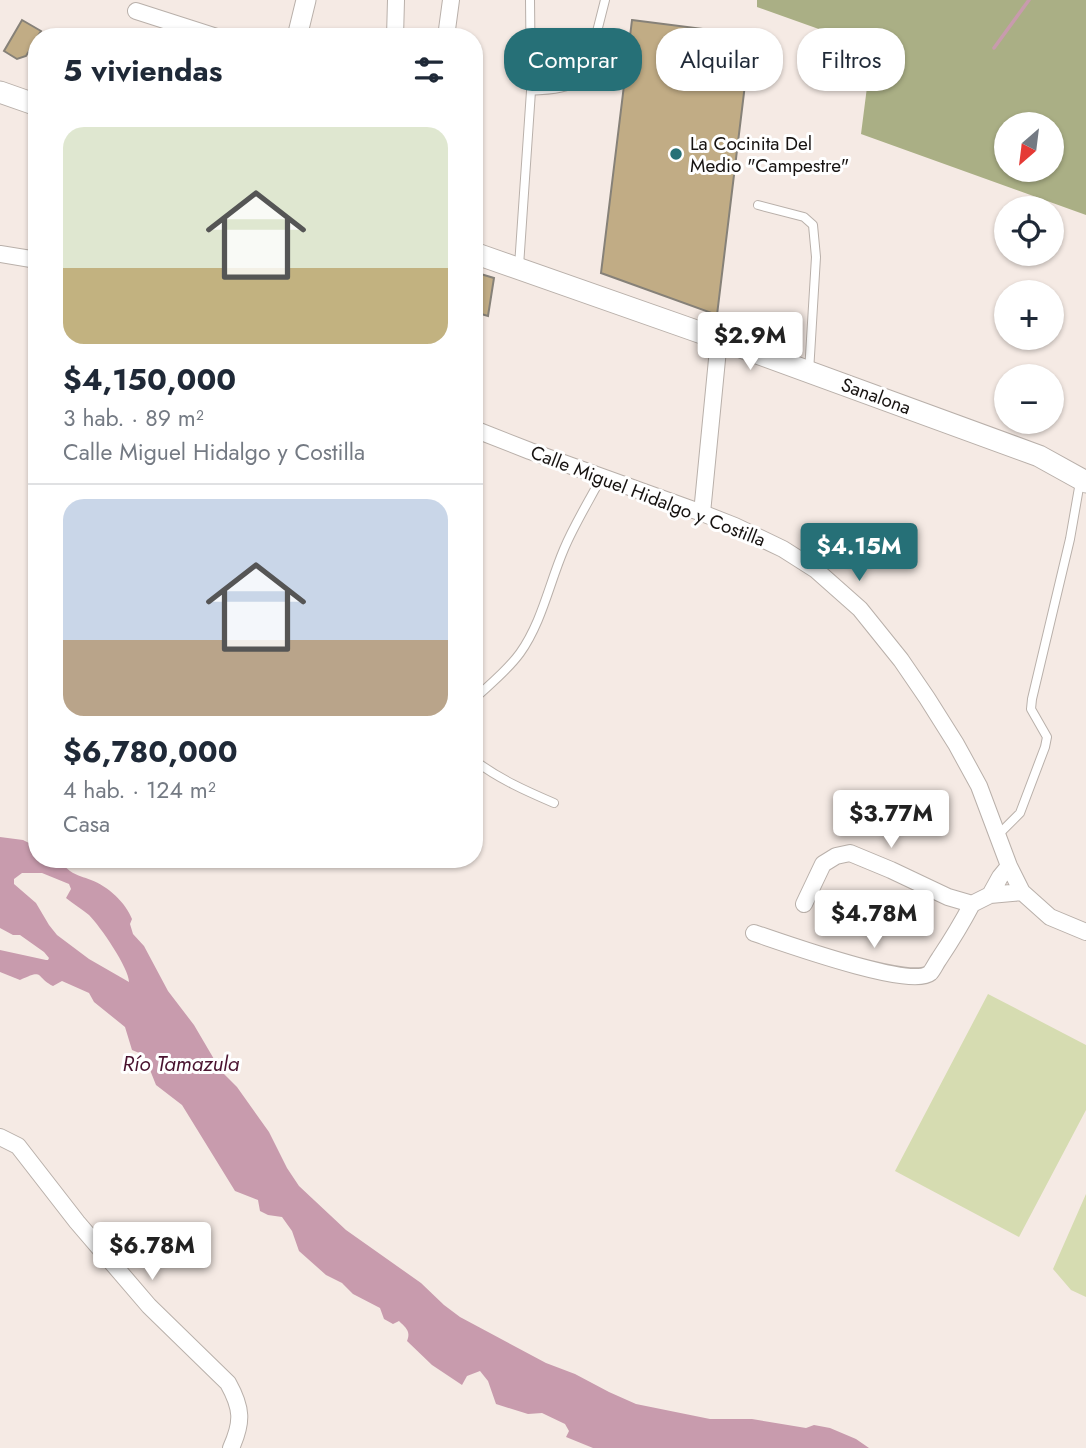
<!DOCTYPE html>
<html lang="es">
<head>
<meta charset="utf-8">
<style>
	body { margin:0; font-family:Jost,sans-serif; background:#f2f2f3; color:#1f2937; height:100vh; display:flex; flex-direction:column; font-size:26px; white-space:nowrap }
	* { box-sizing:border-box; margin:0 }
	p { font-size:23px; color:#747a83 }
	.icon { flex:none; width:38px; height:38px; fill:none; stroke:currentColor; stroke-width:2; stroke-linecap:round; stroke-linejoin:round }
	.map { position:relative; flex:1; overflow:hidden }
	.drawer { position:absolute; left:28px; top:28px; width:455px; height:840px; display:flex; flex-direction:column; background:#fff; border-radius:28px; box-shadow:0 2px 5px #0004 }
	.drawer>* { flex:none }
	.hud { position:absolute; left:504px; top:28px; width:476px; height:63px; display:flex; gap:14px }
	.needle { width:46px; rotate:208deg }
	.buttons { position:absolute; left:994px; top:112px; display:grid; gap:14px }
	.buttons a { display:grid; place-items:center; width:70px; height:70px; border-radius:50%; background:#fff; box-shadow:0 2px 5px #0004; font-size:35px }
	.price { position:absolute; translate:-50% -60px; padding:0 16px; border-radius:7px; background:#fff; color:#222; font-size:23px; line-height:46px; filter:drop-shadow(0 2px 4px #0008) }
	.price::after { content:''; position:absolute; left:50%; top:42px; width:21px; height:16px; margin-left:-10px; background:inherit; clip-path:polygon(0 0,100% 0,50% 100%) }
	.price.current { background:#267077; color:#fff }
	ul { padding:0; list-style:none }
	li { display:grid; align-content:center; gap:14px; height:371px; padding:0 35px }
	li+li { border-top:2px solid #e0e1e3 }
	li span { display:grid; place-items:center; height:217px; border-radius:21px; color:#555 }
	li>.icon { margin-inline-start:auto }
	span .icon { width:126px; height:126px; fill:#fffc; stroke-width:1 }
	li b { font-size:30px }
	h2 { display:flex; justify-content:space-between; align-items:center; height:84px; padding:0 35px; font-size:30px }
	.chip { padding:0 24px; border-radius:28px; background:#fff; box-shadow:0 2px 5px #0004; font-size:24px; line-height:63px }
	.chip.current { background:#267077; color:#fff }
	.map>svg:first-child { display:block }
	.green { fill:#d6dcb1 }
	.forest { fill:#aaaf85; fill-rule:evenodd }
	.water { fill:#c89bad; fill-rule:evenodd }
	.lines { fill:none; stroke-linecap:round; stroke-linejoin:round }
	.stream { stroke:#c89bad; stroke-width:3.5 }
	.building { fill:#c1ac85; stroke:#868178; stroke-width:2 }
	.service-casing { stroke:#b9b0aa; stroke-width:10 }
	.minor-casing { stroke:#b9b0aa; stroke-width:18 }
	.tertiary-casing { stroke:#b9b0aa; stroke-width:21 }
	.secondary-casing { stroke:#b9b0aa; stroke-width:23 }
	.service { stroke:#fff; stroke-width:8 }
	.minor { stroke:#fff; stroke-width:16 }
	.tertiary { stroke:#fff; stroke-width:19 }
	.secondary { stroke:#fff; stroke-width:21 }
	.poi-dot { fill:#267077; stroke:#fff; stroke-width:2.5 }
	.labels { text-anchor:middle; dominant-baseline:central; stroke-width:6; stroke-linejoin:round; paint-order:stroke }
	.poi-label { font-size:19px; fill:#171311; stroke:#fff; text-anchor:start }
	.street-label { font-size:19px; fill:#171311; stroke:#fff }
	.water-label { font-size:21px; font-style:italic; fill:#4a132f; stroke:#fff }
</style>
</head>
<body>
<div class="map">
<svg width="1086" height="1448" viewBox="0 0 1086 1448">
	<rect width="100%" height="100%" fill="#f5eae4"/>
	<path class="green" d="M 988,994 L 1086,1045 L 1086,1110 L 1019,1237 L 895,1171 Z
		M 1086,1194 L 1086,1297 L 1071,1290 L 1053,1269 Z"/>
	<path class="forest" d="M 757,0 L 1086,0 L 1086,215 L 861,134 L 872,48 L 757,7 ZM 1006,124 L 1052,124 L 1052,170 L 1006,170 Z"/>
	<path class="water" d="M 0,837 L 23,840 L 37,847 L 37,859 L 58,859 C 62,863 66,868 70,871 C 77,876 84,877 91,880 C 108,886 126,903 132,919 L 130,924 L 133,934 L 144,946 L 168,991 L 194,1025 L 221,1071 L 237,1087 L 269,1132 L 287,1168 L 299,1186 L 346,1230 L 421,1283 L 444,1305 L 460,1317 L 546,1363 L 575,1374 L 609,1392 L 636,1404 L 710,1419 L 752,1419 L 806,1428 L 814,1425 L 830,1428 L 856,1439 L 869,1448 L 593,1448 L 566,1437 L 569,1431 L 565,1424 L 542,1413 L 528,1414 L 496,1404 L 488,1381 L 480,1371 L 467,1376 L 462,1385 L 432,1365 L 407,1341 C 411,1331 406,1328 399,1321 L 393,1324 L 384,1319 L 380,1308 L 353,1294 L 342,1283 L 326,1275 L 299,1251 L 292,1231 L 282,1217 L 268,1215 L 260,1211 L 258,1200 L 235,1191 L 182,1105 L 156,1085 L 144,1055 L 132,1050 L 125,1027 L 94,1002 L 89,993 L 62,981 L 53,986 C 35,977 45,968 20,980 L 0,972 L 0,950 L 46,960 L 48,960 L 49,958 L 44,952 L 20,935 L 13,935 L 0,928 ZM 22,873 L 42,873 L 69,884 L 71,889 L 66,898 C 73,904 82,909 89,915 C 100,926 129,968 129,982 L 89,959 L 57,935 L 49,925 L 36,903 L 14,884 L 14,879 Z"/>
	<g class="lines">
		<path class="stream" d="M 994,48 L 1029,0"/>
	</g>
	<path class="building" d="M 22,20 L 41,31 L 26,56 L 17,59 L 4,51 Z
		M 632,20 L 751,35 L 717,315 L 601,273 Z
		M 474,272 L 494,278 L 488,316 L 474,312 Z"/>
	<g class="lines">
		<g class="service-casing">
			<path id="service" d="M 531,91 C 553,89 573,90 587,71 L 605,0
				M 758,205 L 804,217 L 813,225 L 816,257 L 809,372
				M 519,266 L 531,91 L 530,0
				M 474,699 C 490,684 507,671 520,653 C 542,622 549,584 564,549 C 574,525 589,501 601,478
				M 474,760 C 499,779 526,791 554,803
				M 998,835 L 1020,813 L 1045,747 L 1047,737 L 1031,709 L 1032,699 L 1070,539 L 1080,482"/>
		</g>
		<g class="minor-casing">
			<path id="minor" d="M 136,11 L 217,37
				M 395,37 L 396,0
				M 446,37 L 451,0
				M 0,254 L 37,260
				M 474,429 L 530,451 L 702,513 L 735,526 L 783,549 L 816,570 L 860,609 L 901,660 L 927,698 L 956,744 L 979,786 L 1009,866 L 1022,892 L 1050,917 L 1086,932
				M 702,513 L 719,339
				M 990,895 L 1000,877 L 1009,866
				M 804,904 L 823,864 L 836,856 L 850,853 L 891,870 L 948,897 L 972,904 L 990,895 L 1022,892
				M 754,933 C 781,942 911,989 930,973 C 933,970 936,963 939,959 C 951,941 962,923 972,904
				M 0,1137 L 18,1146 L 77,1222 L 149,1306 L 228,1383 C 242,1408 243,1422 231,1448"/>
		</g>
		<g class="tertiary-casing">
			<path id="tertiary" d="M 297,37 L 306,0"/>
		</g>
		<g class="secondary-casing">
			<path id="secondary" d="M 0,92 L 37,105
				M 474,253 L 719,339 L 1039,456 L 1086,482"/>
		</g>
		<use href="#service" class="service"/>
		<use href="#minor" class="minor"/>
		<use href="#tertiary" class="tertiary"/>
		<use href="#secondary" class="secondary"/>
	</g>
	<circle class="poi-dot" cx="676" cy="154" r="7"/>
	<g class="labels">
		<g class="poi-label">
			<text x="690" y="143">La Cocinita Del<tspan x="690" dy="22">Medio "Campestre"</tspan></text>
		</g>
		<g class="street-label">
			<text transform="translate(876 396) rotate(20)">Sanalona</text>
			<text transform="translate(648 496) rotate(21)">Calle Miguel Hidalgo y Costilla</text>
		</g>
		<g class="water-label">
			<text x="181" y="1064">Río Tamazula</text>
		</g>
	</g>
</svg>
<div class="buttons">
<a><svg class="needle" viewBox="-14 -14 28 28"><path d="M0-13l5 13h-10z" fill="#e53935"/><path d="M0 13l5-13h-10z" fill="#747a83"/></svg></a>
<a><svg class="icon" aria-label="locate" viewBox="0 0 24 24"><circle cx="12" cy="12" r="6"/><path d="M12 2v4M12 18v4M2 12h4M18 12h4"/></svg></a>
<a>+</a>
<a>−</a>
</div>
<b class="price" style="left:750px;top:372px">$2.9M</b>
<b class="price current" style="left:859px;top:583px">$4.15M</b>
<b class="price" style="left:891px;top:850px">$3.77M</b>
<b class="price" style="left:874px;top:950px">$4.78M</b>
<b class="price" style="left:152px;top:1282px">$6.78M</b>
<div class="hud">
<a class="chip current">Comprar</a>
<a class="chip">Alquilar</a>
<a class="chip">Filtros</a>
</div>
<section class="drawer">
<h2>5 viviendas<svg class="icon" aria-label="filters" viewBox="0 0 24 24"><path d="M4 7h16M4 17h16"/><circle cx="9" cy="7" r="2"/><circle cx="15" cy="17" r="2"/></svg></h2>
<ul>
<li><span style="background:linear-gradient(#dfe7d0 65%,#c2b280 0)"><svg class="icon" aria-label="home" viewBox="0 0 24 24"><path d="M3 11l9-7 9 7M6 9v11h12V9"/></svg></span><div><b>$4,150,000</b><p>3 hab. · 89 m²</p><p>Calle Miguel Hidalgo y Costilla</p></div></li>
<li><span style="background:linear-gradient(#c9d6e8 65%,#b9a48a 0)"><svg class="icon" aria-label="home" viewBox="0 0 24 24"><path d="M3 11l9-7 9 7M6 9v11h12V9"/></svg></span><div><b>$6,780,000</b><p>4 hab. · 124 m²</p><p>Casa</p></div></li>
</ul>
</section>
</div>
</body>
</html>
